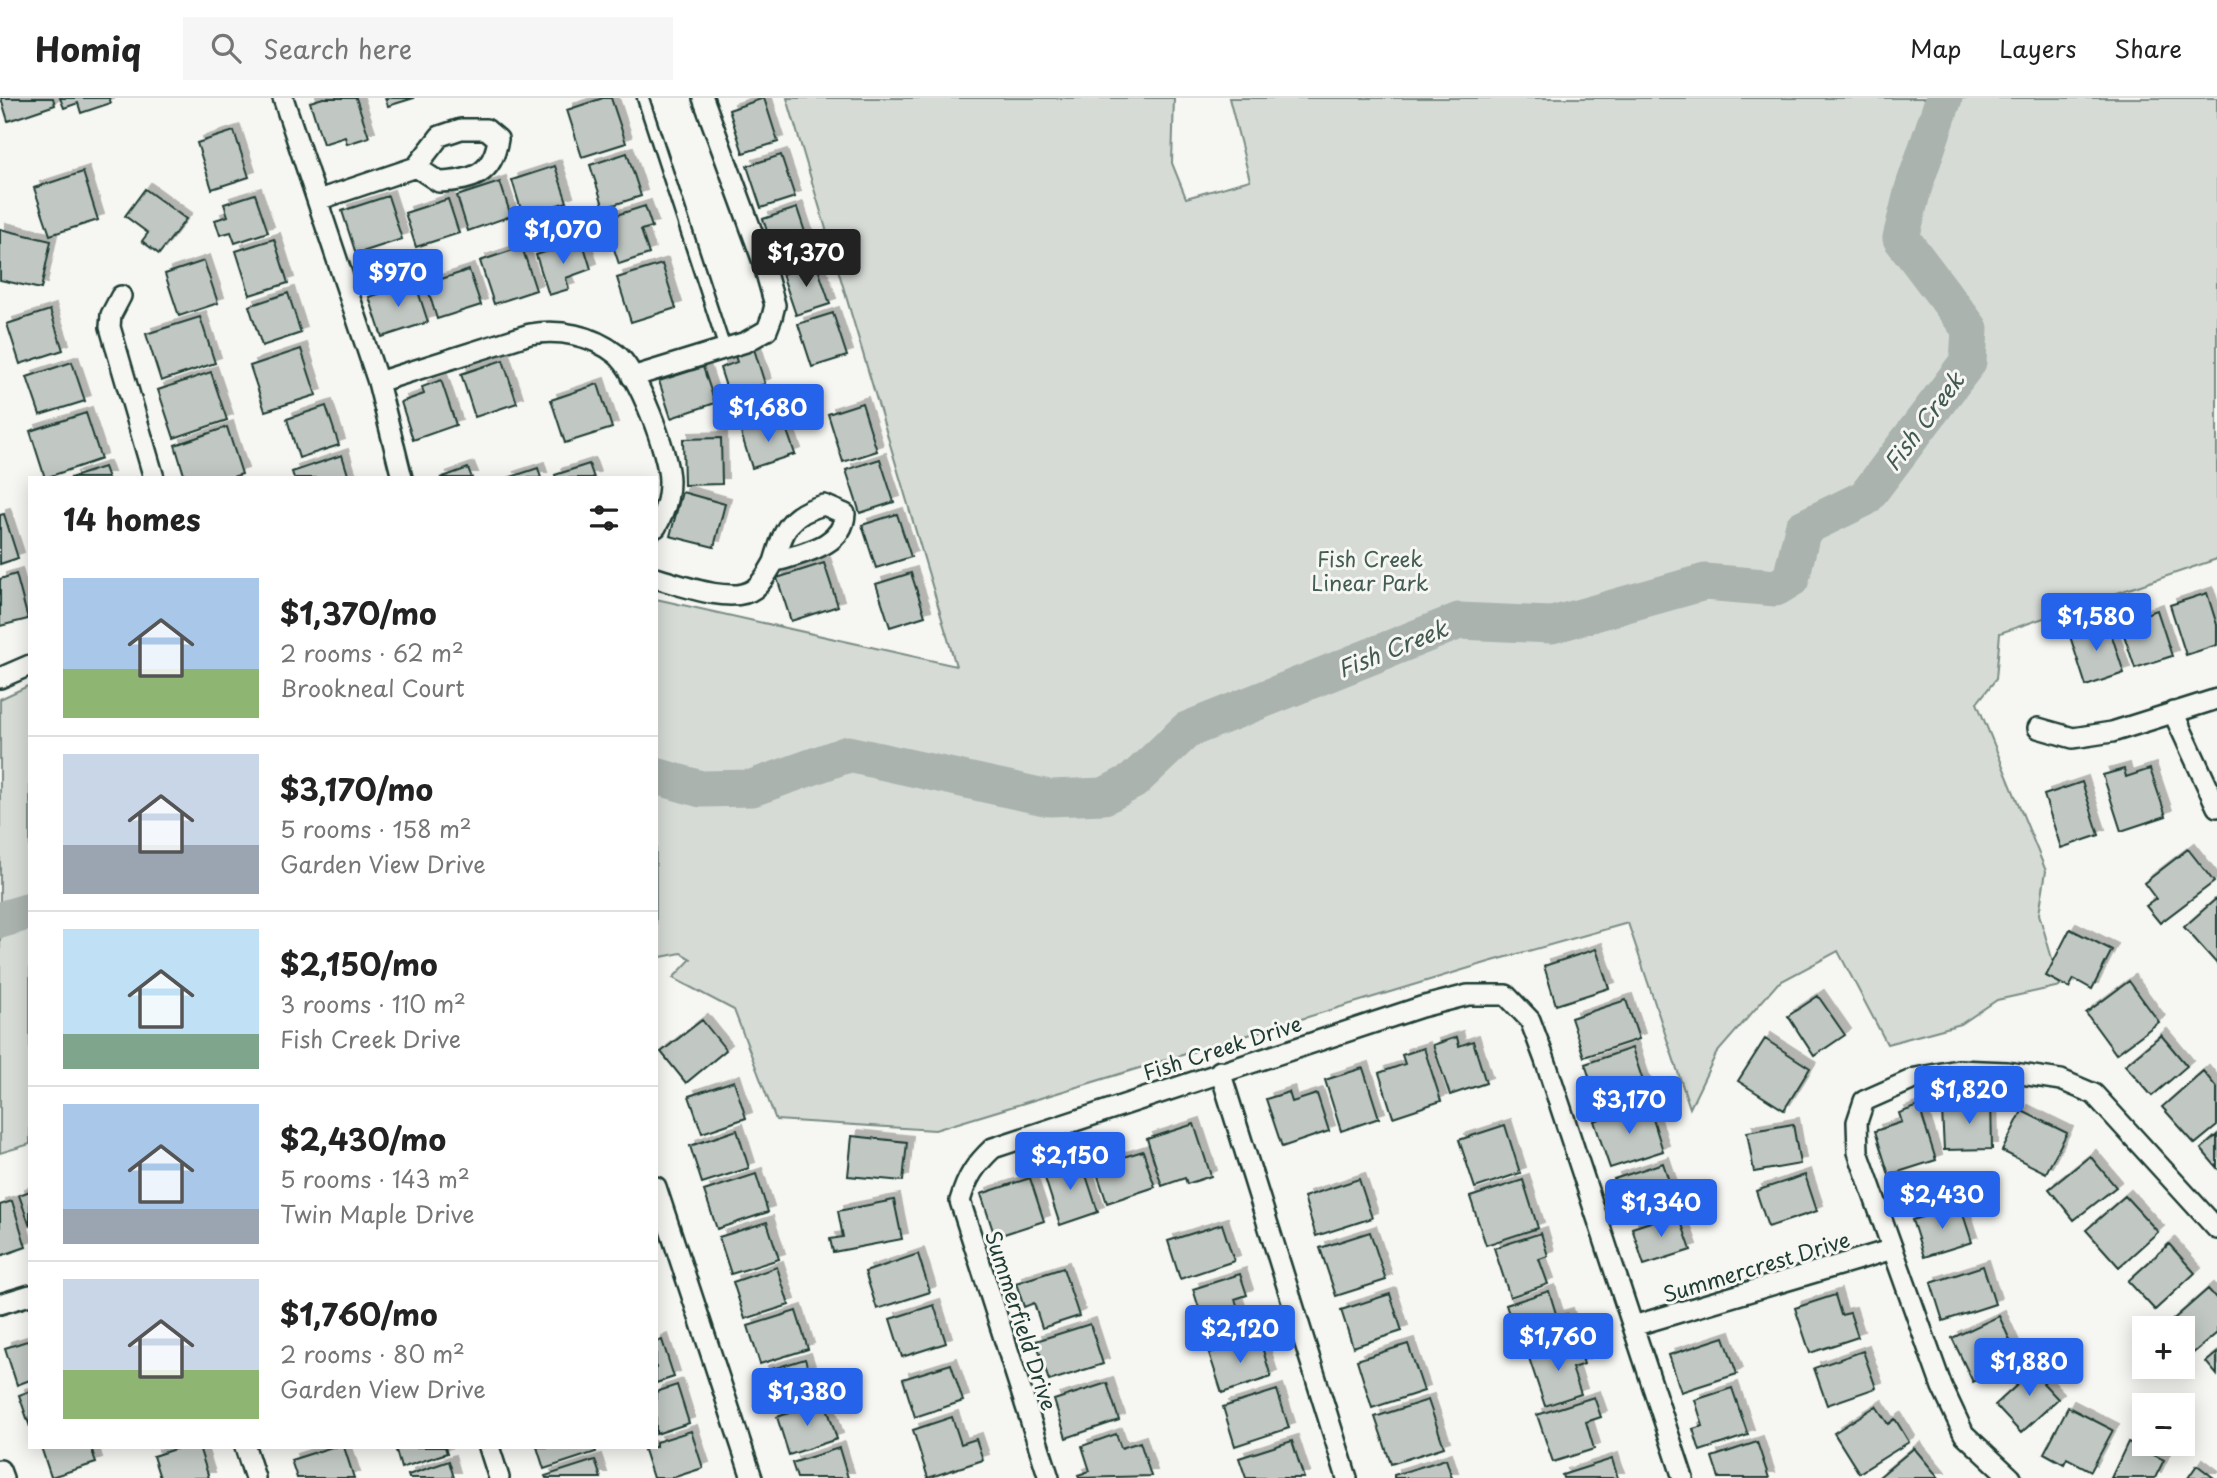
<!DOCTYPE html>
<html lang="en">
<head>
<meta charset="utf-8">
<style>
	body { margin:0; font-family:"Playpen Sans",sans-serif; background:#f6f6f6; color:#222; height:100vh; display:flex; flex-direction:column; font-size:26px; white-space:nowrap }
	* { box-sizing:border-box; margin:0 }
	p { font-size:23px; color:#767676 }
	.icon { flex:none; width:38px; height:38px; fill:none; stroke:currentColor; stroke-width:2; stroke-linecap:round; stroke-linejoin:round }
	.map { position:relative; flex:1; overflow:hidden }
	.details { position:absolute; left:28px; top:378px; width:630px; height:973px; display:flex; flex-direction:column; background:#fff; border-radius:0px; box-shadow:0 4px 18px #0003 }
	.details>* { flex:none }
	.controls { position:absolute; left:2132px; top:1218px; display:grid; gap:14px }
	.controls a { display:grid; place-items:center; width:63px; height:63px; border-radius:0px; background:#fff; box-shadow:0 4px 18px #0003; font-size:35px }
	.price { position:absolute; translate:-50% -60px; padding:0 16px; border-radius:7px; background:#2563eb; color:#fff; font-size:23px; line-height:46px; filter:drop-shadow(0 2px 4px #0008) }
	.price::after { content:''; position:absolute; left:50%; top:42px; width:21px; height:16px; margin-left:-10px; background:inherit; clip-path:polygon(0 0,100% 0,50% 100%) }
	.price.on { background:#222; color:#fff }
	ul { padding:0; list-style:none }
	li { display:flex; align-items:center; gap:21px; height:175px; padding:0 35px }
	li+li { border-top:2px solid #e0e0e0 }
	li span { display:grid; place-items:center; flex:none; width:196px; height:140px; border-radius:0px; color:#555 }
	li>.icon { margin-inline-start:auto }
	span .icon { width:84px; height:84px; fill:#fffc; stroke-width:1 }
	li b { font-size:30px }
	h2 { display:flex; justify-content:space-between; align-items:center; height:84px; padding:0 35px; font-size:30px }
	header { display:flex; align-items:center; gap:42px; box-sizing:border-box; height:98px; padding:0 35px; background:#fff; border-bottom:2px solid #e0e0e0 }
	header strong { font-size:33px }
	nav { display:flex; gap:38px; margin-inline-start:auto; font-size:24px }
	.search { width:490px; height:63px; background:#f6f6f6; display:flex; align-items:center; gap:18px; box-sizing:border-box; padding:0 24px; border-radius:0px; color:#767676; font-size:26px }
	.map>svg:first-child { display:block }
	.green { fill:#d6dbd6; stroke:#7a8c85; stroke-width:2 }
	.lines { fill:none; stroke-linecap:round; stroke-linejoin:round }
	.river { stroke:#aab3ae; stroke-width:37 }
	.building { fill:#c1c8c3; stroke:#1f3d34; stroke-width:2; filter:url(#shadow) }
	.lane-casing { stroke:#1f3d34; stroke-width:15 }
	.street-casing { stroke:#1f3d34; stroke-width:24 }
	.lane { stroke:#f6f6f2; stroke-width:10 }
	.street { stroke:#f6f6f2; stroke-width:19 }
	.labels { text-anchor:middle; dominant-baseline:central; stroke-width:6; stroke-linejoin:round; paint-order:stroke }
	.park-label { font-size:21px; fill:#445d54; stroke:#f6f6f2 }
	.street-label { font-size:21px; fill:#1f3d34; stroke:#f6f6f2 }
	.water-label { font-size:23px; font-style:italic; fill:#425a52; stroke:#f6f6f2 }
</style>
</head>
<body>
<header>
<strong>Homiq</strong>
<div class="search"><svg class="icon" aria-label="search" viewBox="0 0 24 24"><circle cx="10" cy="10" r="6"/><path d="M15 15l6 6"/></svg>Search here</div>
<nav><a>Map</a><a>Layers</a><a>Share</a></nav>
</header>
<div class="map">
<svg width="2217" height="1380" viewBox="0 0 2217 1380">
	<defs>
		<filter id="shadow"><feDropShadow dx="6" dy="-6" stdDeviation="0" flood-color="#0004"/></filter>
	</defs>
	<rect width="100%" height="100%" fill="#f6f6f2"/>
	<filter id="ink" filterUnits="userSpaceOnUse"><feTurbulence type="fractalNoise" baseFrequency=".0143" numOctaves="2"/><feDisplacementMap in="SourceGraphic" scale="14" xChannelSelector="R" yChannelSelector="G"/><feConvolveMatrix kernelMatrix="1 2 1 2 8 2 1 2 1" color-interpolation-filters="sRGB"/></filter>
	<g filter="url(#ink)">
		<path class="green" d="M 787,0 L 1174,0 L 1172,65 L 1186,100 L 1250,82 L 1229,0 L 2217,0 L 2217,461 L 2000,535 L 1996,581 L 1977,605 L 2046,773 L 2039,816 L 2060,888 L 1997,902 L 1961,926 L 1887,946 L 1838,853 L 1778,885 L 1716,956 L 1690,1010 L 1628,825 L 1489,864 L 935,1032 L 776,1022 L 734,912 L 673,880 L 691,861 L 681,855 L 656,860 L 656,501 L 956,568 Z
			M 30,587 L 30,1046 L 0,1055 L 0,601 Z"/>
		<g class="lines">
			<path class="river" d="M 656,678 L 701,691 L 752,690 L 848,656 L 1049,700 L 1104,698 L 1133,683 L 1187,632 L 1459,523 L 1552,527 L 1705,484 L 1776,490 L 1791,481 L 1803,430 L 1865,400 L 1968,264 L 1970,231 L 1901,140 L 1913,91 L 1944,0
				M 0,822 L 30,813"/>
		</g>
		<path class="building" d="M 1,0 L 53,0 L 55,7 L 8,23 Z
			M 60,0 L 109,0 L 111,5 L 81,15 L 78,5 L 64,10 Z
			M 323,0 L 356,0 L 369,39 L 347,46 L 345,39 L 323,46 L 310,4 Z
			M 385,0 L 414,0 L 388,8 Z
			M 603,0 L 611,0 L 626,45 L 582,59 L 567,12 Z
			M 764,0 L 778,44 L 743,55 L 729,12 Z
			M 234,33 L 249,79 L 212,91 L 197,45 Z
			M 627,55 L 641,98 L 604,110 L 590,67 Z
			M 781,57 L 795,99 L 761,110 L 747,68 Z
			M 555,68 L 567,104 L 523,118 L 512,82 Z
			M 83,74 L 98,122 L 50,137 L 34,90 Z
			M 500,84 L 511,118 L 468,133 L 457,98 Z
			M 145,91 L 186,121 L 159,156 L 142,143 L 148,135 L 125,118 Z
			M 255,96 L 268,134 L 235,145 L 231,134 L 220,137 L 215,122 L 228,118 L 224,106 Z
			M 388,98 L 402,141 L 356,156 L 342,113 Z
			M 448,101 L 459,135 L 416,149 L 405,115 Z
			M 645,108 L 652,129 L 641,132 L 649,156 L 619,166 L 604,121 Z
			M 797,110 L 811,152 L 777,163 L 763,121 Z
			M 0,131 L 51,143 L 41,191 L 0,182 Z
			M 274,141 L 288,185 L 250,197 L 236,153 Z
			M 582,142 L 591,171 L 566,180 L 569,191 L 549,197 L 536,157 Z
			M 522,149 L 536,192 L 494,206 L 480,163 Z
			M 204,163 L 218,205 L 179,218 L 165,176 Z
			M 816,165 L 830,206 L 796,217 L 782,176 Z
			M 662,166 L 676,210 L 631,224 L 617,180 Z
			M 469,172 L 481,207 L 437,221 L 426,186 Z
			M 415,184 L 428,224 L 382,239 L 369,199 Z
			M 288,195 L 301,235 L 262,248 L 249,208 Z
			M 50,212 L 63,252 L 20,266 L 7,226 Z
			M 833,215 L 847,258 L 812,269 L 798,226 Z
			M 200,219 L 215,265 L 161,283 L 146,236 Z
			M 301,251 L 316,297 L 265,313 L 250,268 Z
			M 754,251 L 765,286 L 729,298 L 720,270 L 737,264 L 735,258 Z
			M 503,262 L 517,305 L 475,319 L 461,276 Z
			M 72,264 L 85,303 L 40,317 L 27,279 Z
			M 703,269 L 715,305 L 671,320 L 659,283 Z
			M 211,274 L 227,322 L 174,340 L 158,292 Z
			M 441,282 L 456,327 L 413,342 L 401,304 L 424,296 L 422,289 Z
			M 598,286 L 612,330 L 565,345 L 551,302 Z
			M 862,305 L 877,353 L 843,364 L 828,316 Z
			M 326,308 L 339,347 L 299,360 L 287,321 Z
			M 86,315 L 101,361 L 45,380 L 30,333 Z
			M 783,321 L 795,356 L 752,370 L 741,335 Z
			M 227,329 L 242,376 L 229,380 L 185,380 L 175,347 Z
			M 721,340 L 722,386 L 684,387 L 683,341 Z
			M 342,357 L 349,380 L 294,380 L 292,374 Z
			M 880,361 L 894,404 L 860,415 L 846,372 Z
			M 589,366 L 594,380 L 556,380 L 555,377 Z
			M 104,369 L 108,380 L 70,380 Z
			M 468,370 L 472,380 L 440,380 Z
			M 538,370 L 541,380 L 508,380 Z
			M 682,394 L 725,406 L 714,449 L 670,438 Z
			M 4,416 L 18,460 L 0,466 L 0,417 Z
			M 897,416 L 911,459 L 876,470 L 862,427 Z
			M 824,465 L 838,508 L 791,523 L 777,480 Z
			M 911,475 L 925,518 L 890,529 L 876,486 Z
			M 16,476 L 28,521 L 0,528 L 0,481 Z
			M 2207,495 L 2217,527 L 2217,547 L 2186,557 L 2170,507 Z
			M 2157,512 L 2172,558 L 2135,570 L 2120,525 Z
			M 2107,523 L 2124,575 L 2086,588 L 2069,535 Z
			M 2124,671 L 2126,679 L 2150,671 L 2166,718 L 2121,733 L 2103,677 Z
			M 2082,684 L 2099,737 L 2061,750 L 2044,697 Z
			M 2188,751 L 2214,784 L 2160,825 L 2146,808 L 2156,801 L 2144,785 Z
			M 2217,800 L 2217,866 L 2184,829 Z
			M 2070,831 L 2112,852 L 2092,891 L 2074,881 L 2069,890 L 2046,878 Z
			M 1596,851 L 1609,890 L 1556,907 L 1544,868 Z
			M 2129,883 L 2159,924 L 2116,956 L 2086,915 Z
			M 1818,898 L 1845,937 L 1814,958 L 1788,918 Z
			M 1626,902 L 1639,941 L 1584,959 L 1571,920 Z
			M 702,922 L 726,952 L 686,985 L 661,954 Z
			M 2161,937 L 2187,968 L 2152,998 L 2125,967 Z
			M 1457,939 L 1459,948 L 1473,943 L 1486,985 L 1450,997 L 1433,947 Z
			M 1765,941 L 1810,970 L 1784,1012 L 1738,983 Z
			M 1424,950 L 1441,1003 L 1393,1019 L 1379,975 L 1405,966 L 1402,957 Z
			M 1632,950 L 1648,998 L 1591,1016 L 1585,996 L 1594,993 L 1585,966 Z
			M 1363,970 L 1379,1020 L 1341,1033 L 1325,982 Z
			M 2203,973 L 2217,990 L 2217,1028 L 2195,1046 L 2162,1009 Z
			M 734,983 L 746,1020 L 702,1035 L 689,998 Z
			M 1289,994 L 1292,1004 L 1317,996 L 1329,1033 L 1282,1049 L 1266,1001 Z
			M 1991,1000 L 1992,1051 L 1944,1052 L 1942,1012 L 1967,1011 L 1966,1001 Z
			M 1648,1005 L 1663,1053 L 1610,1070 L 1594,1023 Z
			M 1919,1008 L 1936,1062 L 1889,1077 L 1875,1033 L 1902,1024 L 1899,1015 Z
			M 2022,1013 L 2067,1035 L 2046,1075 L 2002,1053 Z
			M 1194,1026 L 1211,1078 L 1187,1086 L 1185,1080 L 1162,1088 L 1147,1041 Z
			M 1793,1026 L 1800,1066 L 1754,1074 L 1747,1034 Z
			M 1505,1027 L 1520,1075 L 1475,1090 L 1459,1042 Z
			M 737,1032 L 749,1070 L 702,1085 L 690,1048 Z
			M 2217,1037 L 2217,1070 L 2201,1051 Z
			M 852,1038 L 907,1044 L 903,1083 L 848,1078 Z
			M 1114,1050 L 1117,1061 L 1143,1053 L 1155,1089 L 1107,1105 L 1091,1057 Z
			M 2090,1058 L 2116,1089 L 2074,1122 L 2049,1091 Z
			M 1081,1062 L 1098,1114 L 1060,1127 L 1043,1074 Z
			M 1663,1065 L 1676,1104 L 1626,1120 L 1614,1081 Z
			M 756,1076 L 768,1114 L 717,1131 L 704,1093 Z
			M 1805,1077 L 1817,1113 L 1768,1129 L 1756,1093 Z
			M 1030,1080 L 1044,1123 L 995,1139 L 981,1096 Z
			M 1359,1081 L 1372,1120 L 1316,1138 L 1304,1099 Z
			M 1523,1082 L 1538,1130 L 1486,1147 L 1470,1099 Z
			M 30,1093 L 30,1129 L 19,1097 Z
			M 2125,1098 L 2158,1134 L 2119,1169 L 2086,1132 Z
			M 894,1102 L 902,1141 L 833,1154 L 830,1141 L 843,1139 L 838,1113 Z
			M 12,1103 L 26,1149 L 0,1158 L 0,1107 Z
			M 1960,1107 L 1972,1144 L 1924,1159 L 1912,1122 Z
			M 1678,1115 L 1691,1152 L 1644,1167 L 1632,1130 Z
			M 767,1124 L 779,1161 L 731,1176 L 719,1139 Z
			M 1222,1126 L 1234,1163 L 1180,1181 L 1168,1143 Z
			M 1370,1134 L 1386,1182 L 1336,1198 L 1320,1150 Z
			M 1541,1135 L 1548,1158 L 1539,1161 L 1548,1186 L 1510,1199 L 1494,1150 Z
			M 2169,1146 L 2195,1175 L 2155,1212 L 2128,1183 Z
			M 918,1156 L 930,1194 L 877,1211 L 865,1174 Z
			M 1983,1168 L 1995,1206 L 1943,1223 L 1931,1185 Z
			M 777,1169 L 789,1207 L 745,1221 L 733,1184 Z
			M 1063,1170 L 1079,1218 L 1042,1230 L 1034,1205 L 1024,1209 L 1016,1185 Z
			M 1240,1176 L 1247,1197 L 1235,1201 L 1244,1228 L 1208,1239 L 1193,1191 Z
			M 2208,1191 L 2217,1201 L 2217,1235 L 2192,1256 L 2182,1245 L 2182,1230 L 2170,1230 L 2167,1227 Z
			M 1549,1193 L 1557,1219 L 1567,1216 L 1574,1238 L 1522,1255 L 1506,1207 Z
			M 1390,1196 L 1402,1233 L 1353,1249 L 1341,1212 Z
			M 1835,1197 L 1841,1217 L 1850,1215 L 1858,1239 L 1810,1255 L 1795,1210 Z
			M 934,1207 L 946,1245 L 902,1259 L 890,1221 Z
			M 796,1213 L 808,1251 L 760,1266 L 748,1228 Z
			M 1999,1218 L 2019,1262 L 1973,1284 L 1952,1240 Z
			M 1090,1226 L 1103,1266 L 1049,1283 L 1036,1243 Z
			M 1259,1239 L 1271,1279 L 1222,1295 L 1209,1255 Z
			M 1724,1239 L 1737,1276 L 1681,1294 L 1669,1257 Z
			M 30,1242 L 30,1282 L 17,1287 L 5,1250 Z
			M 662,1242 L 674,1279 L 656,1285 L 656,1244 Z
			M 1577,1244 L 1584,1266 L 1572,1270 L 1581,1296 L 1545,1308 L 1529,1260 Z
			M 1408,1246 L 1424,1293 L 1372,1310 L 1357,1262 Z
			M 1863,1253 L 1876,1290 L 1827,1307 L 1814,1270 Z
			M 2217,1255 L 2217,1277 L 2206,1264 Z
			M 805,1261 L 817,1298 L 774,1312 L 762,1274 Z
			M 2045,1262 L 2056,1273 L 2043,1285 L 2058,1301 L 2021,1335 L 1995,1307 Z
			M 951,1266 L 963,1303 L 915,1319 L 903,1281 Z
			M 1107,1285 L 1119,1322 L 1066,1340 L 1054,1302 Z
			M 677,1287 L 689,1325 L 656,1336 L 656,1294 Z
			M 1732,1290 L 1748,1337 L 1700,1353 L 1693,1331 L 1703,1328 L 1695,1302 Z
			M 1277,1292 L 1289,1330 L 1235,1348 L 1223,1309 Z
			M 30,1293 L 30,1329 L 19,1297 Z
			M 1594,1299 L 1601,1319 L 1586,1324 L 1594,1351 L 1553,1364 L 1537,1317 Z
			M 1428,1302 L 1444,1349 L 1391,1366 L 1375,1319 Z
			M 825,1303 L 837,1341 L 789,1357 L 777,1319 Z
			M 1876,1308 L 1888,1326 L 1895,1321 L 1909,1344 L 1859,1375 L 1834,1335 Z
			M 2068,1309 L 2113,1332 L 2091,1373 L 2067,1360 L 2064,1366 L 2044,1355 Z
			M 952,1319 L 961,1346 L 976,1341 L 983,1362 L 928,1380 L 913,1332 Z
			M 691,1333 L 703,1370 L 672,1380 L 653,1380 L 643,1349 L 656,1349 L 656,1344 Z
			M 1116,1336 L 1121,1350 L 1140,1344 L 1151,1378 L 1079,1380 L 1078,1377 L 1090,1373 L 1082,1348 Z
			M 1292,1343 L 1304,1380 L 1246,1380 L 1239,1360 Z
			M 1757,1344 L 1769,1380 L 1719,1380 L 1712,1359 Z
			M 2128,1344 L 2164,1362 L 2155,1380 L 2111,1380 Z
			M 41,1349 L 91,1349 L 96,1365 L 51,1379 Z
			M 181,1349 L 199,1349 L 209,1380 L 160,1380 L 153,1358 Z
			M 332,1349 L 344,1349 L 354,1380 L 297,1380 L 291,1362 Z
			M 395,1349 L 445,1349 L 447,1355 L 401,1370 Z
			M 537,1349 L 594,1349 L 596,1354 L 544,1371 Z
			M 839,1350 L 848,1380 L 797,1380 L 792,1365 Z
			M 1914,1350 L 1939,1380 L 1879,1380 L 1879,1379 Z
			M 1446,1361 L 1452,1380 L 1394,1380 L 1394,1377 Z
			M 1612,1361 L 1618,1380 L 1563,1380 L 1562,1377 Z
			M 595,1362 L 601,1380 L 546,1380 L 545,1378 Z
			M 449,1363 L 454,1380 L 409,1380 L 408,1377 Z
			M 2197,1367 L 2214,1380 L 2188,1380 Z"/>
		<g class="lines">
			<g class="lane-casing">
				<path id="lane" d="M 643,0 L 725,251"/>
			</g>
			<g class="street-casing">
				<path id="street" d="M 283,0 L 378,284 L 402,380
					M 461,31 L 486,31 L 498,41 C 493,76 473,83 439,84 L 416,69 L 440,38 Z
					M 318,102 L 416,69
					M 121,198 L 111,217 L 110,229 L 154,380
					M 632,279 L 746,244 L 767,232 L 772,219 L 775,207 L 762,161 L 703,0
					M 378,284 L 530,236 C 559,231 592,237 616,256 C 637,272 669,356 669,383 C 669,401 665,414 656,429
					M 824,407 L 845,416 C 843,450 800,455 774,464 C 784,431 789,416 824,407 Z
					M 656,480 C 680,487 733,507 754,491 C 762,485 769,473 774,464
					M 0,580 L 30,567
					M 2173,614 L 2217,709
					M 2038,630 L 2073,640 L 2112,634 L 2217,601
					M 1220,973 L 1347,1380
					M 656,1089 L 752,1380
					M 0,1206 L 30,1197
					M 1633,1228 L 1893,1151
					M 245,1349 L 255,1380
					M 489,1349 L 499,1380
					M 0,1372 L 3,1380
					M 1049,1380 L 960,1103 C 967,1079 975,1067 993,1050 L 1421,909 L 1468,897 L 1506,897 L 1530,922 L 1545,962 L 1683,1380
					M 2011,1380 L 1964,1336 L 1942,1289 L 1858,1054 L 1857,1024 L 1864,1003 L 1916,980 L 1958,972 L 2007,974 L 2061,982 L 2094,996 L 2217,1131"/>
			</g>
			<use href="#lane" class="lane"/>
			<use href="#street" class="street"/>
		</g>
	</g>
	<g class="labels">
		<g class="park-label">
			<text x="1370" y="460">Fish Creek<tspan x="1370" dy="24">Linear Park</tspan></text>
		</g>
		<g class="street-label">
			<text transform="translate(1222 949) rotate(-18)">Fish Creek Drive</text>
			<text transform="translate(1756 1168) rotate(-17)">Summercrest Drive</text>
			<text transform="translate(1022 1222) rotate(72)">Summerfield Drive</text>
		</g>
		<g class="water-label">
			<text transform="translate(1923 323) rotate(-53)">Fish Creek</text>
			<text transform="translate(1392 550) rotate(-22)">Fish Creek</text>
		</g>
	</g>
</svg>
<div class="controls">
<a>+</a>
<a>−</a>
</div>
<b class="price" style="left:563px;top:168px">$1,070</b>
<b class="price on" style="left:806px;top:191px">$1,370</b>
<b class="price" style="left:398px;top:211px">$970</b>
<b class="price" style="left:768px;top:346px">$1,680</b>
<b class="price" style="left:2096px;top:555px">$1,580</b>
<b class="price" style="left:1969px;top:1028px">$1,820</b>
<b class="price" style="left:1629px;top:1038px">$3,170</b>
<b class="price" style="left:1070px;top:1094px">$2,150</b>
<b class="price" style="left:1942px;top:1133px">$2,430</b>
<b class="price" style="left:1661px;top:1141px">$1,340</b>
<b class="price" style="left:1240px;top:1267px">$2,120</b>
<b class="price" style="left:1558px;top:1275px">$1,760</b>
<b class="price" style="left:2029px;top:1300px">$1,880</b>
<b class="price" style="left:807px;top:1330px">$1,380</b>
<section class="details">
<h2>14 homes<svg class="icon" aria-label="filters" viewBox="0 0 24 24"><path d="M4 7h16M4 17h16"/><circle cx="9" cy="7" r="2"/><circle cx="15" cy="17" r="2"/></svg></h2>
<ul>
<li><span style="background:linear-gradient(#a9c7e8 65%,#8fb573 0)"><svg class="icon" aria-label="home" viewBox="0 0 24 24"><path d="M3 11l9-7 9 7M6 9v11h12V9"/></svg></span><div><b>$1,370/mo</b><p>2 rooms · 62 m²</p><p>Brookneal Court</p></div></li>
<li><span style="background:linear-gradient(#c9d6e8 65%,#9aa5b1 0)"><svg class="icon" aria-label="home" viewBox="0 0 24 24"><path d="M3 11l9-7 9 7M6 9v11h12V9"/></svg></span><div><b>$3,170/mo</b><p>5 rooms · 158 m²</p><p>Garden View Drive</p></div></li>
<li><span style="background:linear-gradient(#bfe0f5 75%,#7fa58c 0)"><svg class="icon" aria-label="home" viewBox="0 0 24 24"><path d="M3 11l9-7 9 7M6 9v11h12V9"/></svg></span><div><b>$2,150/mo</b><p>3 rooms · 110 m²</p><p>Fish Creek Drive</p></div></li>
<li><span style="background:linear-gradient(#a9c7e8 75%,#9aa5b1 0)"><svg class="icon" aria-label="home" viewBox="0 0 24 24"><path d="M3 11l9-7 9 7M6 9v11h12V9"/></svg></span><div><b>$2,430/mo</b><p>5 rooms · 143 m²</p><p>Twin Maple Drive</p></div></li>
<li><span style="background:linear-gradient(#c9d6e8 65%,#8fb573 0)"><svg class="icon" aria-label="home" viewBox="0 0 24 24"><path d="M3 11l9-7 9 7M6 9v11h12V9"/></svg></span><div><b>$1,760/mo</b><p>2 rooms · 80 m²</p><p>Garden View Drive</p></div></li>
</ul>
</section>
</div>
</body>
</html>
